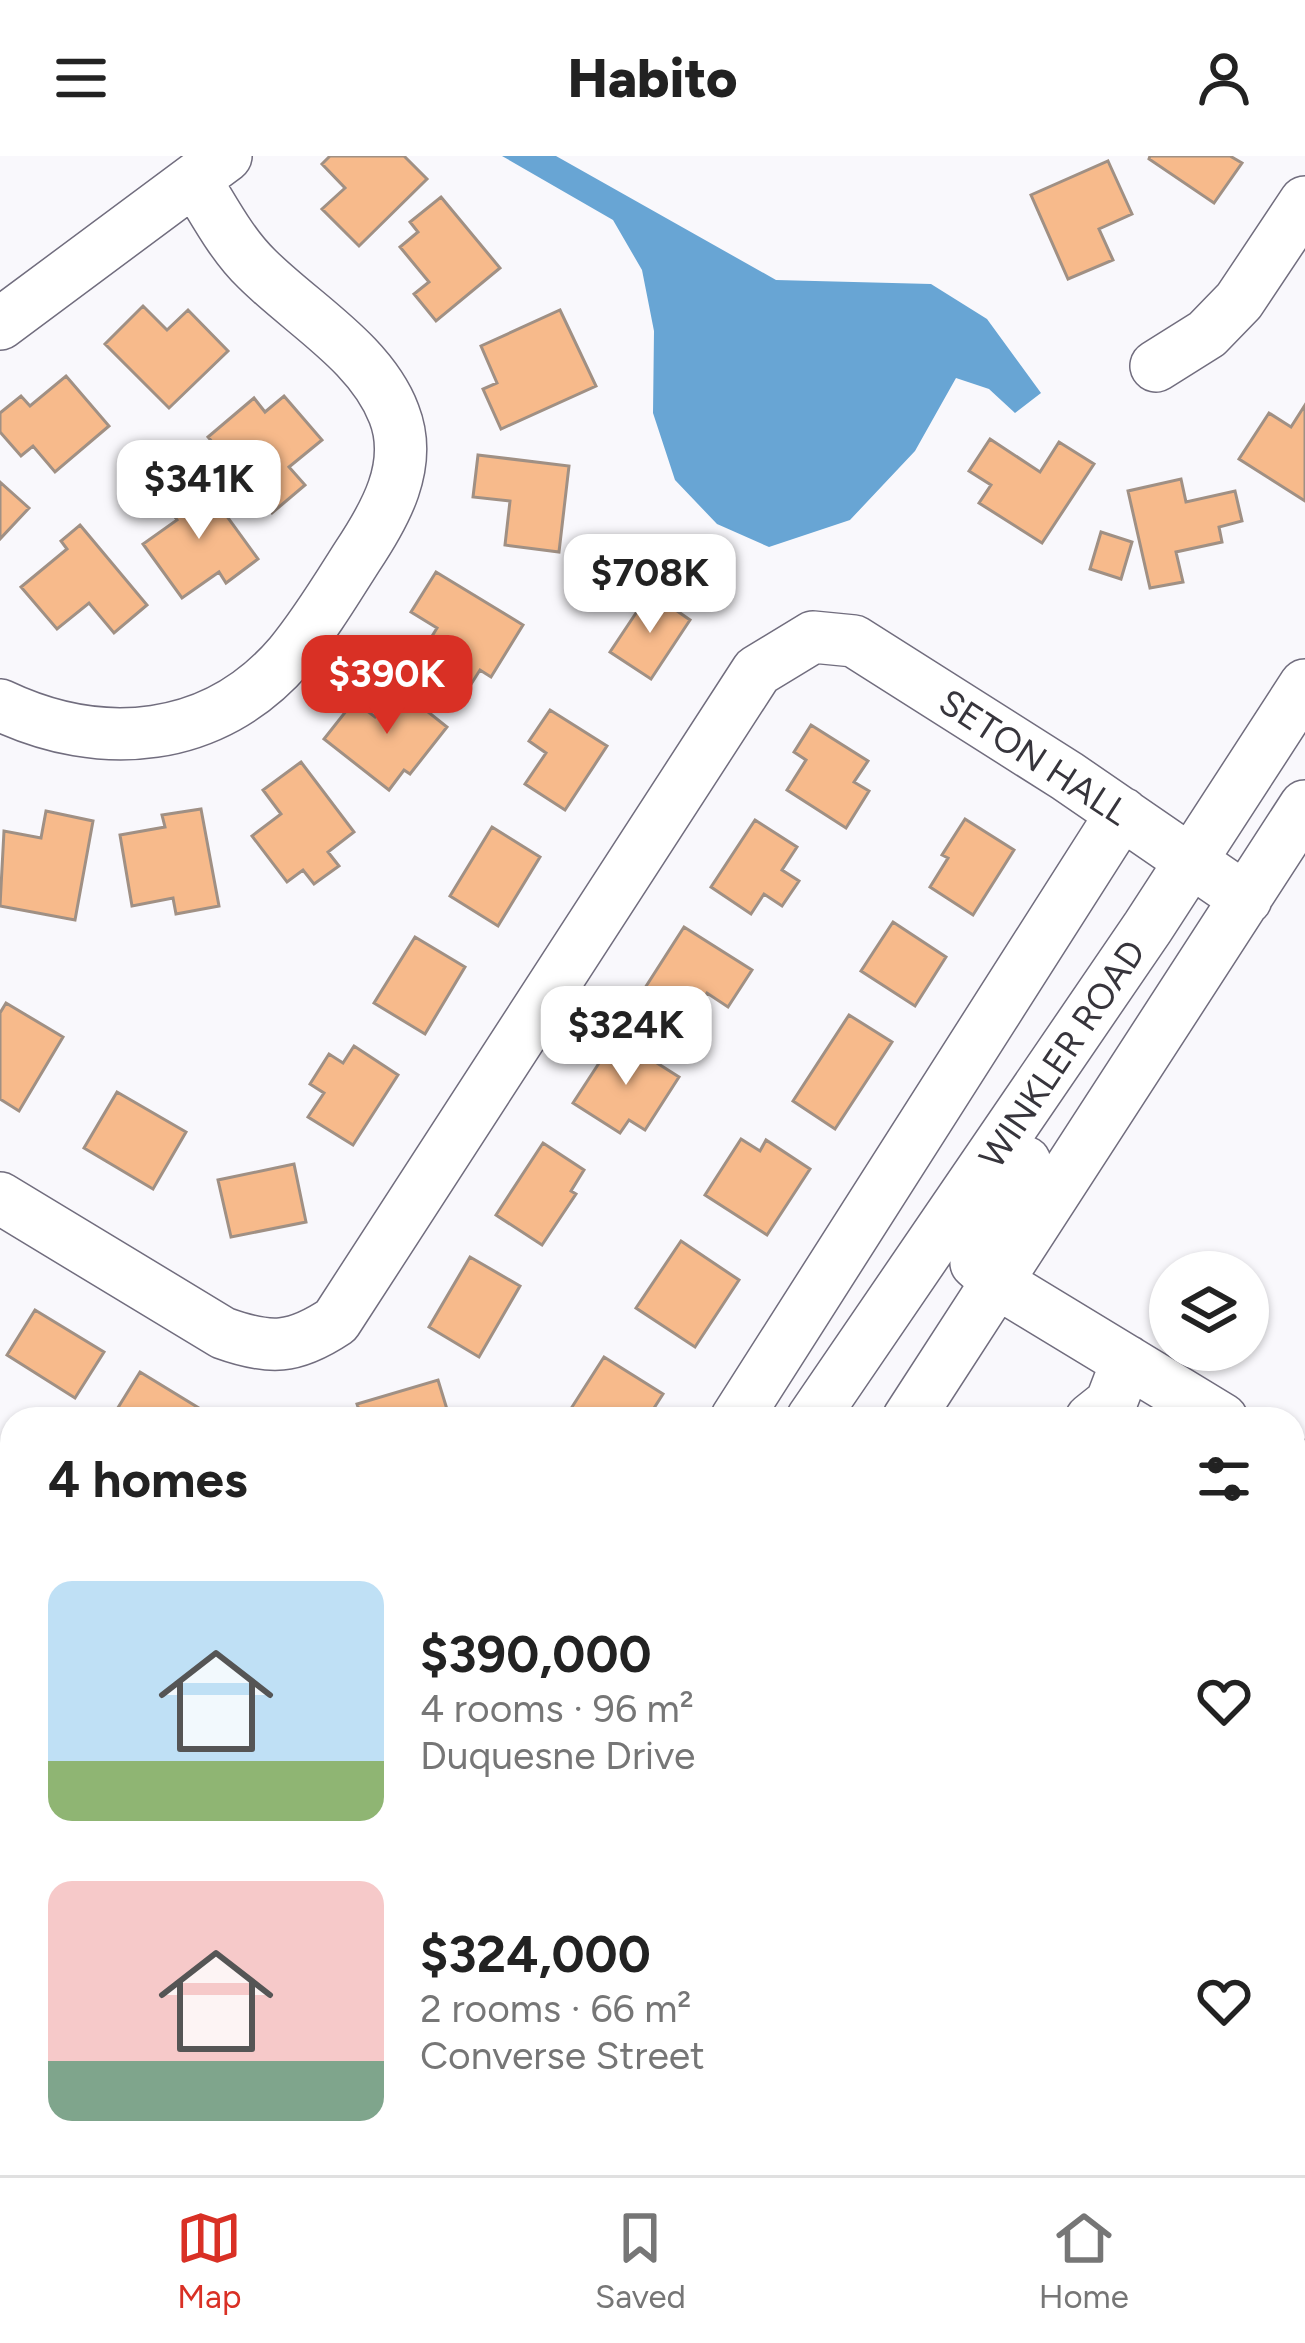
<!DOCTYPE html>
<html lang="en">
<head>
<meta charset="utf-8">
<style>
	body { margin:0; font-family:Figtree,sans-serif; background:#f6f6f6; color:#222; height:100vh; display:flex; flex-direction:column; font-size:45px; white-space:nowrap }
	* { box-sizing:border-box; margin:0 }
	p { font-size:39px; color:#767676 }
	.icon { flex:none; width:66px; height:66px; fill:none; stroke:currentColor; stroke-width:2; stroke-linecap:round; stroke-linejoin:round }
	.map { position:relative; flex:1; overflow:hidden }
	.sheet { position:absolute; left:0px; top:1251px; width:1305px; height:768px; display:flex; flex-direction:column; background:#fff; border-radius:36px 36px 0 0; box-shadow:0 3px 9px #0004 }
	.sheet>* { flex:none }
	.buttons { position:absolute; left:1149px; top:1095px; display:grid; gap:24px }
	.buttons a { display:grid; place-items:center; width:120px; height:120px; border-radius:50%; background:#fff; box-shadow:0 3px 9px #0004; font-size:60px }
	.price { position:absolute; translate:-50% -102px; padding:0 27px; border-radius:24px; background:#fff; color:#222; font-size:39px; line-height:78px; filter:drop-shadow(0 3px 6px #0008) }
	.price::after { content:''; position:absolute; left:50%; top:72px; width:36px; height:27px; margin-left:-18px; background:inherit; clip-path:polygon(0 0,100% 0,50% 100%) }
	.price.selected { background:#d93025; color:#fff }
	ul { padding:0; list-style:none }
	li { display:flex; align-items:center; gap:36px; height:300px; padding:0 48px }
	li span { display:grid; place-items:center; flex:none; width:336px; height:240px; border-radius:24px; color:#555 }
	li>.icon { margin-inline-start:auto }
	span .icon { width:144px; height:144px; fill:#fffc; stroke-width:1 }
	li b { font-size:51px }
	h2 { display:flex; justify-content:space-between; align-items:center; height:144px; padding:0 48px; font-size:51px }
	header { display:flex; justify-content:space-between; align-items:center; height:156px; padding:0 48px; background:#fff; font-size:54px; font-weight:800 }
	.tabs { display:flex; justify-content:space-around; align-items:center; height:168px; border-top:3px solid #e0e0e0; background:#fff; font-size:33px; color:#767676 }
	.tabs a { display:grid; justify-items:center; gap:6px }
	.tabs .selected { color:#d93025 }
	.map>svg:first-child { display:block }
	.built { fill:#f1edfd }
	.water { fill:#68a5d4 }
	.building { fill:#f7ba8b; stroke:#a09084; stroke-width:3 }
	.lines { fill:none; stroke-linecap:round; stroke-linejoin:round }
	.minor-tunnel { stroke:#d2d1d6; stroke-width:51; stroke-dasharray:51 26; stroke-linecap:butt }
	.minor-casing { stroke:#716d7e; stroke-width:54 }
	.major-casing { stroke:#716d7e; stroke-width:66 }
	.minor { stroke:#fff; stroke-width:51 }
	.major { stroke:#fff; stroke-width:63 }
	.labels { text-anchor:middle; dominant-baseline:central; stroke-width:9; stroke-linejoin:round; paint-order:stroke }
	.street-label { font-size:36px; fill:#37353c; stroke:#fff }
</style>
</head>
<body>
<header><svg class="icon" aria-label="menu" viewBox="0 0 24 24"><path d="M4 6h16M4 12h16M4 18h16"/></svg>Habito<svg class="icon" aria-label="person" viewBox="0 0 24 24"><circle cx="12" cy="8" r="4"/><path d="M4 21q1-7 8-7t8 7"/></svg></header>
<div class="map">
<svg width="1305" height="2019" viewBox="0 0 1305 2019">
	<rect width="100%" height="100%" fill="#f9f8fc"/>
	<path class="built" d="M 0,1709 L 12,1716 L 12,2007 L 317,2007 L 309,2019 L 0,2019 Z"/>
	<path class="water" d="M 502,0 L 556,0 L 776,124 L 931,128 L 987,163 L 1041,237 L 1015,257 L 989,233 L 956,222 L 915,295 L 850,364 L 769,391 L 717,368 L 675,324 L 653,257 L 654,175 L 642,114 L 613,64 Z"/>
	<path class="building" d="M 330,0 L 404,0 L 427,23 L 359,90 L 322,53 L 345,32 L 322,8 Z
		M 1150,0 L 1230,0 L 1242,7 L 1214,47 L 1149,3 Z
		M 1108,5 L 1132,58 L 1099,73 L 1113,104 L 1068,123 L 1031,39 Z
		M 441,41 L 500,112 L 436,165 L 414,138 L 429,126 L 400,91 L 418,76 L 410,66 Z
		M 143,150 L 167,174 L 188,154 L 228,195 L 169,252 L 105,188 Z
		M 560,154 L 596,230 L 501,273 L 483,233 L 497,227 L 481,190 Z
		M 66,220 L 109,270 L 55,316 L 33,290 L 21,300 L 0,276 L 0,257 L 21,240 L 30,250 Z
		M 284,240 L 322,284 L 289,311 L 305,329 L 272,357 L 208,281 L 254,242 L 265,256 Z
		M 1305,249 L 1305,345 L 1239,303 L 1269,257 L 1291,271 Z
		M 990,283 L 1040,316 L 1059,286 L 1094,308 L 1042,387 L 979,347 L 991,329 L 969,315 Z
		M 478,299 L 569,310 L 559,396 L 505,389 L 510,345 L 473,341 Z
		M 199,322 L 258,403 L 226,427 L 219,416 L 182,442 L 143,388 L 177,364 L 165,347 Z
		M 1181,323 L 1186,346 L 1235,335 L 1242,365 L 1219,371 L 1222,386 L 1176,396 L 1183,426 L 1150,432 L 1128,335 Z
		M 0,326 L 29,352 L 0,383 Z
		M 80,369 L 147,449 L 114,477 L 89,447 L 57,473 L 21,431 L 67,393 L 61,385 Z
		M 1101,376 L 1132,386 L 1121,423 L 1090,413 Z
		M 436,416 L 523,469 L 491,521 L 480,514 L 468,533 L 418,503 L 437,472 L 411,456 Z
		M 650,436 L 690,464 L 651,523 L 610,496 Z
		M 398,532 L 447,571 L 410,618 L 404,614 L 389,634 L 324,583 L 354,545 L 375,561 Z
		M 550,554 L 607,590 L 565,654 L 525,628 L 546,597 L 529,585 Z
		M 811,569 L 868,605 L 854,626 L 869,635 L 846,672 L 787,634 L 806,604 L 794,596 Z
		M 301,606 L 354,676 L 328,696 L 339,710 L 314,728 L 303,714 L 287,726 L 252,680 L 281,658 L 263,634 Z
		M 201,653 L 219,750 L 176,758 L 173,742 L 132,750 L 120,679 L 165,671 L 162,659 Z
		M 46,655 L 93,665 L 75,764 L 0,750 L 4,675 L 41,682 Z
		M 965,663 L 1014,694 L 973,759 L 930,731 L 948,702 L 942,699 Z
		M 755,664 L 797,691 L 782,714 L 799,725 L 782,750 L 764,738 L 751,758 L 711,731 Z
		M 492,671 L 540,701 L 498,770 L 450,740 Z
		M 893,766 L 946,801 L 915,850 L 861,815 Z
		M 684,771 L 752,814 L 728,851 L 707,837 L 690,865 L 643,835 Z
		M 415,781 L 465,811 L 425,878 L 374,847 Z
		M 6,847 L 63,881 L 19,955 L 0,943 L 0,857 Z
		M 849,859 L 892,886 L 835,973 L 793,945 Z
		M 616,881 L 679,921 L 645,974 L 629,964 L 620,977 L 573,947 Z
		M 354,890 L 398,919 L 353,989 L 308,961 L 324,937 L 310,928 L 329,898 L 343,907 Z
		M 117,936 L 186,976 L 153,1033 L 84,992 Z
		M 741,983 L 760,995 L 766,984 L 810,1013 L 767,1079 L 705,1039 Z
		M 543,987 L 584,1014 L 571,1035 L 576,1038 L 542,1089 L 496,1059 Z
		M 294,1008 L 306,1066 L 231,1081 L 218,1024 Z
		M 681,1085 L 739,1124 L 695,1191 L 636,1152 Z
		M 470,1101 L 520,1130 L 479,1201 L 429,1171 Z
		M 35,1154 L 104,1196 L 75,1242 L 7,1199 Z
		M 604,1201 L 663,1238 L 647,1263 L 565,1262 Z
		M 140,1216 L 207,1257 L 203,1263 L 111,1263 Z
		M 438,1224 L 450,1263 L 362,1263 L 357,1248 Z
		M 0,1319 L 12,1326 L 12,1362 L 0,1381 Z
		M 117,2007 L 140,2007 L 160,2019 L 109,2019 Z
		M 152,2007 L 229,2007 L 222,2019 L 172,2019 Z"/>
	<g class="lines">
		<path class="minor-tunnel" d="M 40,2007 L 60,2019"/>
		<g class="minor-casing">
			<path id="minor" d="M 0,168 L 226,0
				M 1156,210 L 1207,178 L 1239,145 L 1305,46
				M 0,549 C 101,597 214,588 290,499 C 315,469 336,434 357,401 C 385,359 414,309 394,258 C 371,197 302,158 257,113 C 231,88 214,54 195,24
				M 1025,1006 L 1000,1045 L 976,1107 L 998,1127 L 1222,1263
				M 0,1042 L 223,1177 C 270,1194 294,1193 336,1165 L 757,515 L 813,481 L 854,485 L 1067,620 L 1246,743
				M 736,1263 L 1122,657
				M 812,1263 L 1148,771 L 1305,529
				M 908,1263 L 1305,650
				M 1091,1263 L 1111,1247 L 1127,1205
				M 1293,1307 L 1305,1314
				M 0,1494 L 12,1501
				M 1293,1598 L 1305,1579
				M 1293,1669 L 1305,1677
				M 1293,1825 L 1305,1832
				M 0,1944 L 12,1935
				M 0,1984 L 12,1991
				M 907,2007 L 927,2019
				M 330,2019 L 338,2007
				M 419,2019 L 427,2007"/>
		</g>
		<g class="major-casing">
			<path id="major" d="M 0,1575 L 12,1582
				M 0,1676 L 12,1684
				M 556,2007 L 574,2019
				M 714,2007 L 734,2019"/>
		</g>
		<use href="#minor" class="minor"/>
		<use href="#major" class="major"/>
	</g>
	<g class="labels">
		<g class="street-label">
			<text transform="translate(1034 601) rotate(33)">SETON HALL</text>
			<text transform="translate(1062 898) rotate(-56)">WINKLER ROAD</text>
		</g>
	</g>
</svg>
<div class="buttons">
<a><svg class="icon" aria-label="layers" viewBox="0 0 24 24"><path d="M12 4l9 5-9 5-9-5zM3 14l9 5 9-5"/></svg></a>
</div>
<b class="price" style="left:199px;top:386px">$341K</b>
<b class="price" style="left:650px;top:480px">$708K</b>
<b class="price selected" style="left:387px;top:581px">$390K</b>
<b class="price" style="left:626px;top:932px">$324K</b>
<section class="sheet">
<h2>4 homes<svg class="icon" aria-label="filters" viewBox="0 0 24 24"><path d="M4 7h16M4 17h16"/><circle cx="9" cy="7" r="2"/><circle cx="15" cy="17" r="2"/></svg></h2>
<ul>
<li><span style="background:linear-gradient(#bfe0f5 75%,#8fb573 0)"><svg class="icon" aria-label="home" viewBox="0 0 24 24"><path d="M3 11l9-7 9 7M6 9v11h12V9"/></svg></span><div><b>$390,000</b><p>4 rooms · 96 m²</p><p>Duquesne Drive</p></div><svg class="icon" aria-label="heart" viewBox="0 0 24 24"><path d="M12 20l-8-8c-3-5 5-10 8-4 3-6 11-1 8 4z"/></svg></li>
<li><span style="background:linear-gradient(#f6c9c9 75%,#7fa58c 0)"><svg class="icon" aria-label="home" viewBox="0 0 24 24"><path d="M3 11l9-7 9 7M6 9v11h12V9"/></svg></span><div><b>$324,000</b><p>2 rooms · 66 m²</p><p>Converse Street</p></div><svg class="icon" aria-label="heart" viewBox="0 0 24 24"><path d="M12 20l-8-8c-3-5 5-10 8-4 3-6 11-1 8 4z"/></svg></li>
</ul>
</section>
</div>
<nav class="tabs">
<a class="selected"><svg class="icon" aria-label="map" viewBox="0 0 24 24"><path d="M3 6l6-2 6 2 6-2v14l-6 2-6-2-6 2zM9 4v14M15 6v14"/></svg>Map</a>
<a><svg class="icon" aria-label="saved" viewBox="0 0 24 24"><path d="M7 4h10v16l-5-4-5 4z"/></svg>Saved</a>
<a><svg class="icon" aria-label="home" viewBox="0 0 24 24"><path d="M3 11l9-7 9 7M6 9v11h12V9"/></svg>Home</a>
</nav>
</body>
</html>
